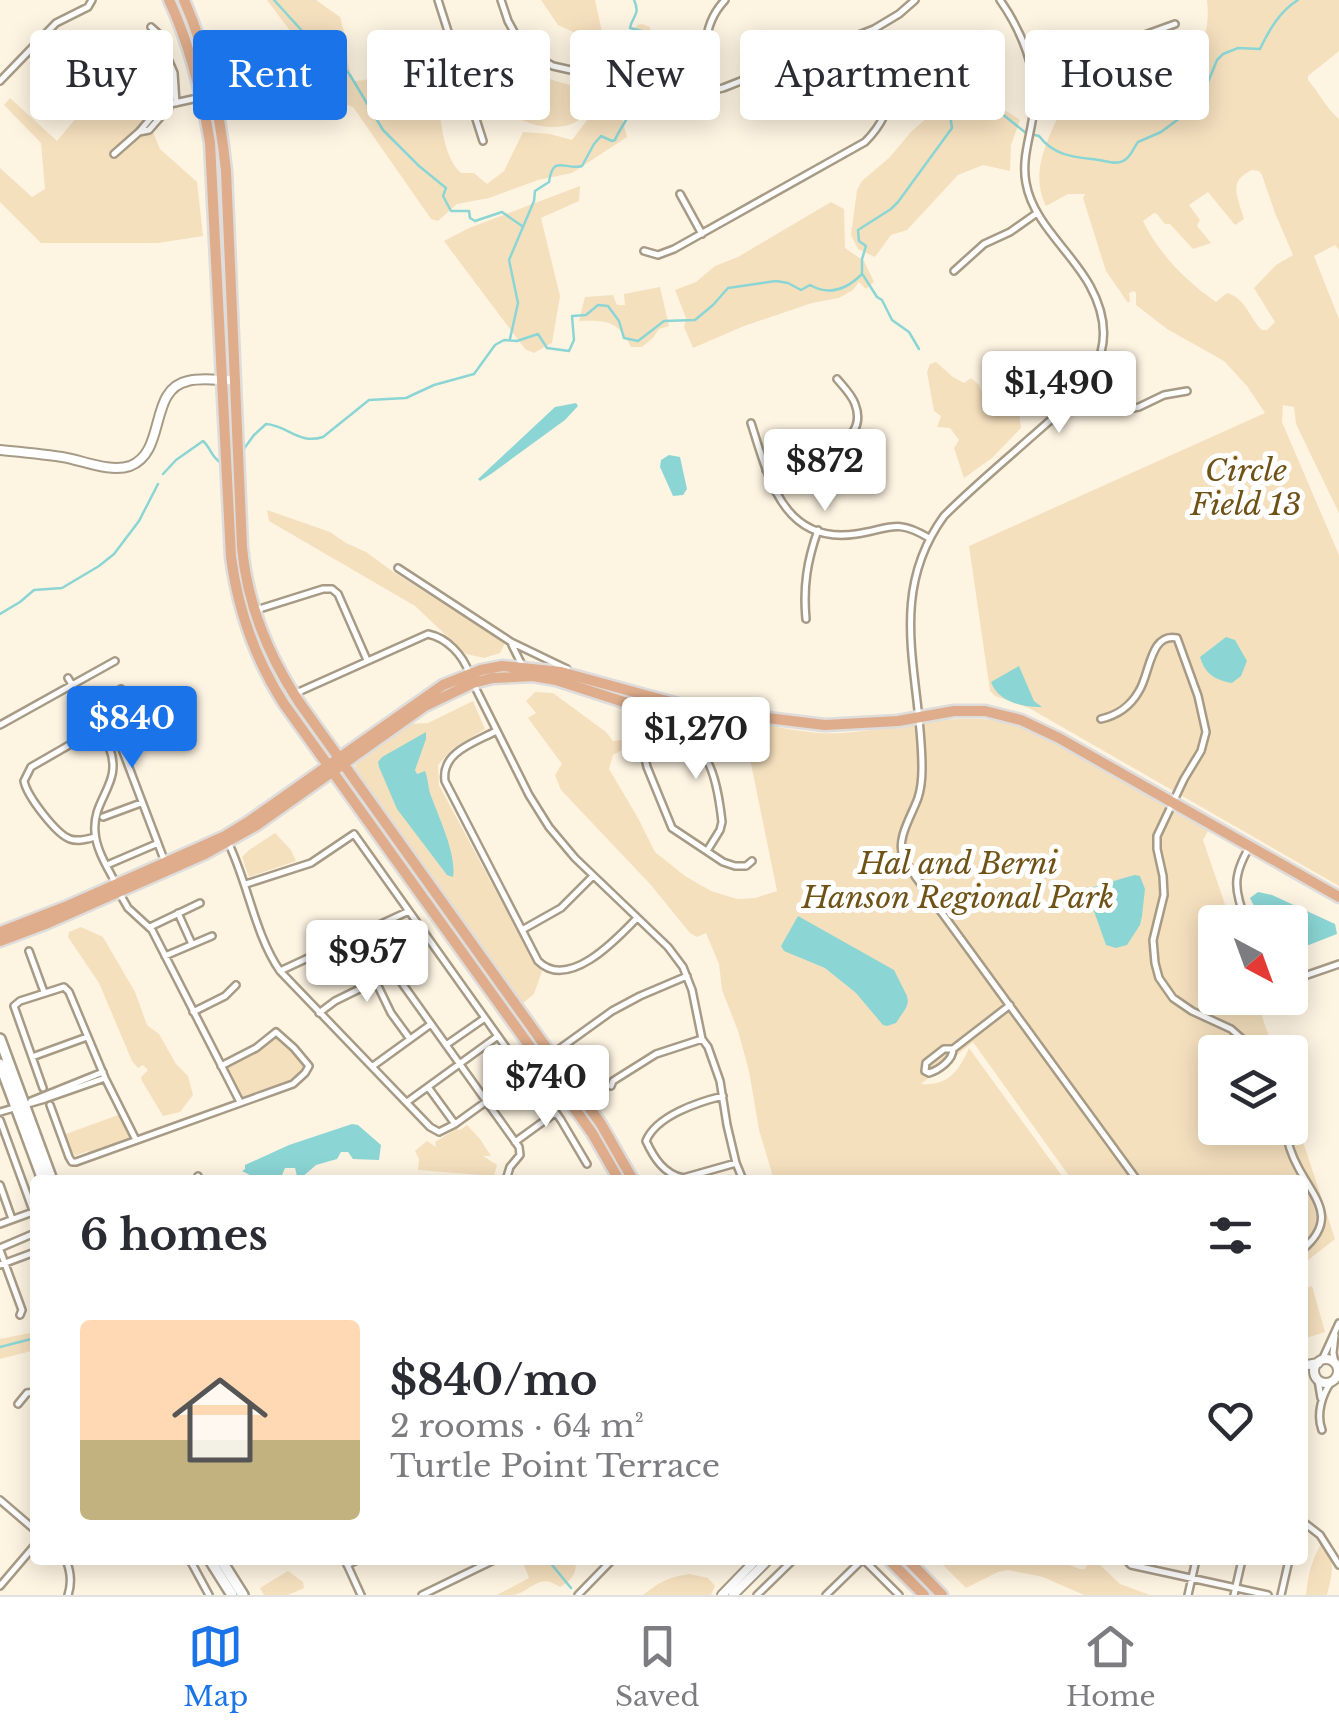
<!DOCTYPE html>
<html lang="en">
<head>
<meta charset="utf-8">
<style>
	body { margin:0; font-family:"Libre Baskerville",serif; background:#f2f2f3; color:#2b2b33; height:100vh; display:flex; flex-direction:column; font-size:38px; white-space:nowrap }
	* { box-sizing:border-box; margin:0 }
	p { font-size:32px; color:#7c7c81 }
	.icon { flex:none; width:55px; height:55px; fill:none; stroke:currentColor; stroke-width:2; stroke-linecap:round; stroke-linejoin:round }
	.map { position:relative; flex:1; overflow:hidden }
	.side { position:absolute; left:30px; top:1175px; width:1278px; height:390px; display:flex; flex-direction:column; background:#fff; border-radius:10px; box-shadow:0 5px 25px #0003 }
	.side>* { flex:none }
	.banner { position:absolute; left:30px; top:30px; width:1280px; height:90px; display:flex; gap:20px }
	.needle { width:65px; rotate:139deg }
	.controls { position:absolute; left:1198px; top:905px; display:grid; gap:20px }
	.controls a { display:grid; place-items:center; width:110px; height:110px; border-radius:10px; background:#fff; box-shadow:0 5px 25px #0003; font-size:50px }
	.price { position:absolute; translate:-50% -85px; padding:0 22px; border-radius:10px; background:#fff; color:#222; font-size:32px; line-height:65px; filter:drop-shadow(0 2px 5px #0008) }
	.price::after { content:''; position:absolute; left:50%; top:60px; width:30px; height:22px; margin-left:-15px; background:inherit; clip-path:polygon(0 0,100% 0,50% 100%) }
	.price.on { background:#1a73e8; color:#fff }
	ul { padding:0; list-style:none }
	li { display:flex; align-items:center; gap:30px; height:250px; padding:0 50px }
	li+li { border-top:2px solid #e1e1e2 }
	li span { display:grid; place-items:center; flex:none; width:280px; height:200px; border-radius:10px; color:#555 }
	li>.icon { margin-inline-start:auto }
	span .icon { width:120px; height:120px; fill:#fffc; stroke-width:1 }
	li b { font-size:42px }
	h2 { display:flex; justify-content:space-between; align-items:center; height:120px; padding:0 50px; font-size:42px }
	.pill { padding:0 35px; border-radius:10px; background:#fff; box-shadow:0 5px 25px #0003; font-size:35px; line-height:90px }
	.pill.on { background:#1a73e8; color:#fff }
	.dock { display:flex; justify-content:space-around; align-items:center; height:140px; border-top:2px solid #e1e1e2; background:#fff; font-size:28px; color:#7c7c81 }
	.dock a { display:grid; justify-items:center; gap:5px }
	.dock .on { color:#1a73e8 }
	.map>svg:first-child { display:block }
	.green { fill:#f5e0be; fill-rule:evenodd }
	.water { fill:#8bd6d5 }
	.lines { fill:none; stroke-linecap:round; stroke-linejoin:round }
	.stream { stroke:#8bd6d5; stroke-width:2.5 }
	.minor-casing { stroke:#a79b86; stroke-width:10 }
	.tertiary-casing { stroke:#a79b86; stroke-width:12 }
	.secondary-casing { stroke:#a79b86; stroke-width:14 }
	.primary-casing { stroke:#dedddc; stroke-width:15 }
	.minor { stroke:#fff; stroke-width:5 }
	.tertiary { stroke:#fff; stroke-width:8 }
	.secondary { stroke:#fff; stroke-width:9 }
	.primary { stroke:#dfad8b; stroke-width:10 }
	.labels { text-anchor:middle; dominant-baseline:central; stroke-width:10; stroke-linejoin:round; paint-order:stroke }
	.park-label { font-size:30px; font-style:italic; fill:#6f5216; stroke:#fff }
</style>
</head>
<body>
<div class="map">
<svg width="1339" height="1595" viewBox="0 0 1339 1595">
	<rect width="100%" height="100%" fill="#fef4e2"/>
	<path class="green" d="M 267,0 L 316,0 L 340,17 L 346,39 L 348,63 L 352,81 C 380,82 400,61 418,42 C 423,52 428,62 432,72 C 442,103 438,152 461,173 L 474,173 L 487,184 L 504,171 L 523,132 L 550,134 L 572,140 L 594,111 L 604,102 L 621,115 L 627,137 L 572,173 L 538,180 L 489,198 L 457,204 L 438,221 L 431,219 L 353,107 L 345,104 Z
		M 541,0 L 595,0 L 602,32 L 613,65 L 595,64 L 579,58 L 582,42 L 580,35 L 558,25 Z
		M 1207,0 L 1339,0 L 1339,51 L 1308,76 L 1308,80 C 1320,94 1325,107 1339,119 L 1339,250 L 1335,245 L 1314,256 L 1339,319 L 1339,513 L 1296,424 L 1294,407 L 1283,405 L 1282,422 L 1339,555 L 1339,886 L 1029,708 L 995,696 L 990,691 L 969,546 L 1265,413 L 1247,386 L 1224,361 L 1167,329 L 1136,305 L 1136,293 L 1134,291 L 1129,293 L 1130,301 L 1128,303 L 1106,271 L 1083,198 L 1085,194 L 1068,194 L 1046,206 C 1029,173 1048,138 1063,107 L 1053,102 L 1048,88 L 1049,77 L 1066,92 L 1081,94 C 1084,101 1088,110 1094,114 C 1120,132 1145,92 1150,71 C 1151,63 1149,55 1147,47 L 1163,41 L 1171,65 C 1204,58 1210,30 1207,0 ZM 1252,170 L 1259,171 L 1262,175 L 1275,213 L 1293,255 L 1276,265 L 1254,288 L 1275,322 L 1267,330 L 1262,330 C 1249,318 1246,298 1227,293 L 1216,302 C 1186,281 1159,254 1143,221 L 1154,213 L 1157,214 L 1165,224 L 1170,224 L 1193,249 L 1211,243 L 1197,226 L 1200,220 L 1189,205 L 1208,192 L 1235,225 L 1244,219 C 1238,197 1227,181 1252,170 Z
		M 642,24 L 650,27 C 654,46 652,61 644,79 L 629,71 L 618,42 L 638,25 Z
		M 498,31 C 515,70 547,81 586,88 L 595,104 C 589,109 583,118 576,122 C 558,132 524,126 511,112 L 485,37 Z
		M 956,57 L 955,63 L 947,75 C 960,91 964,91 982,98 C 996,104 1008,112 1020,120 L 1011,145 L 1010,171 L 983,165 L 958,175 L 907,230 L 891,235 L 875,257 L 858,249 L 851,235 L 857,190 L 862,181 L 889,158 L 911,132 L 929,116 L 938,101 L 926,90 L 921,69 Z
		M 109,87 L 132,96 L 142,106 L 160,149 L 197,182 L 203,236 L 158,243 L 41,243 L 0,202 L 0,168 L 32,197 L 45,189 L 41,143 L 4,105 L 10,98 L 57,141 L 81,112 Z
		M 580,186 L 579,201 L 541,218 L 560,296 L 552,343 L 534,353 L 525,349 L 444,241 L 469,228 Z
		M 831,202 L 844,209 L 845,248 L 864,261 L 874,282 L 866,289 L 859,282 L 853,290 L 839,298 L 812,303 L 744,326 L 693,348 L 684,327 L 686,318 L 675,290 L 696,282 L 715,266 L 738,257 Z
		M 660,287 L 669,326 L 659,329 L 653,338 L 642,347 L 631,347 C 618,320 606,320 579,321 L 585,297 L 613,295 L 617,305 L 625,305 L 624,294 Z
		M 936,362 L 953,377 L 964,383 L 971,378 L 979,385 L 982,392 L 1009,406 L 1012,406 L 1019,412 L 1021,428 L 992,458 L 964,478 L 954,448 L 959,440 L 950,428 L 937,427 L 941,416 L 934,411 L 927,372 L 930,364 Z
		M 267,510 L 330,532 L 346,543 L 366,552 L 392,571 L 505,643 L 500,653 L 484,658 L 466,654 L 415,606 L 269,521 Z
		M 535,692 L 553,693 L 606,732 L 613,741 L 632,739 L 635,743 L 613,755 L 609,769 L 638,818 L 655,852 L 685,876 L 711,891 L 737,899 L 755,898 L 777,891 L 742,720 C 774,726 809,735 842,733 C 912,728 964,706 1035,729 L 1208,831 L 1203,840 L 1231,922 L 1215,922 L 1215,998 L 1256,998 L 1274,1052 L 1215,1052 L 1215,1128 L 1290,1128 L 1290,1102 L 1335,1239 L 1303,1264 L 1302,1180 L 1072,1180 L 973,1042 L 921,1084 C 948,1086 959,1071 969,1048 L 1065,1180 L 774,1180 L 759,1130 L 749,1071 L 738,1031 L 722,990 L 719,964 L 706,933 L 697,937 L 690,933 L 650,884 L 561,790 L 555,775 L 562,764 L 528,718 L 536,713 L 526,701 Z
		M 473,701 L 485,729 L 452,749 L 438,765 L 439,785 L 536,966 L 542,971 L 534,994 L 522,1004 L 355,771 L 356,758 L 405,724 L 428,723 Z
		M 275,833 L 291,850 L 296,861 L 249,877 L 242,857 L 249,850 Z
		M 81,927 L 103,937 L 135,992 L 147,1025 L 159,1034 L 176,1064 L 188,1076 L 193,1095 L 180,1112 L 163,1116 L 142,1081 L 141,1077 L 148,1070 L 143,1065 L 138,1068 L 132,1061 L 99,983 L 68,937 L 69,932 Z
		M 276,1032 L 308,1063 L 298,1081 L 240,1102 L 221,1066 L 256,1048 Z
		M 121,1114 L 131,1138 L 91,1154 L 88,1151 L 75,1156 L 63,1135 Z
		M 467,1125 L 480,1139 L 491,1156 L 483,1156 L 497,1165 L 494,1176 L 418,1170 L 419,1159 L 415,1151 L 427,1141 L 436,1147 L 435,1142 L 456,1129 L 460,1130 Z
		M 1312,1286 L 1325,1332 L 1303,1339 L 1303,1289 Z
		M 35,1332 L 35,1350 L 0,1359 L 0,1339 Z
		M 1322,1543 C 1337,1561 1332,1574 1327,1595 L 1306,1595 C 1308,1576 1311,1560 1322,1543 Z
		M 522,1560 L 575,1560 C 578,1573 571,1581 560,1587 C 539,1572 533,1590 514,1595 C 512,1595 499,1595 497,1595 L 529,1578 Z
		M 938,1560 C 971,1560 1054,1554 1079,1569 L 1085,1569 L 1090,1560 L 1099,1560 L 1099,1564 L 1120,1584 L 1150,1595 L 1084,1595 L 1043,1577 L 1008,1570 L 998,1572 L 966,1588 Z
		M 288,1571 L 303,1582 L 304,1588 L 288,1595 L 264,1595 L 260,1588 Z
		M 690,1574 L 708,1578 L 715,1586 L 711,1595 L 643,1595 C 658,1583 670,1576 690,1574 Z"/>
	<path class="water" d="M 576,403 L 578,406 L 565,420 L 491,474 L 480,481 L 478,479 L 555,407 Z
		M 669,455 L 680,457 L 687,489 L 683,495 L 673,496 L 660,467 L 661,460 Z
		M 1226,637 L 1235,640 L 1247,661 L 1241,676 L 1232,683 C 1215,680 1205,674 1200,657 Z
		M 1019,666 L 1034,701 L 1042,707 C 1023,708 997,701 991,682 Z
		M 660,719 L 695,724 L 703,731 L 716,734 C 697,741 675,738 654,739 Z
		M 426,732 L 426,739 L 415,770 L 417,774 L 425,771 C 428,778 428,786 430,793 C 438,816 457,854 453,877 L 447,875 L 397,809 L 379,767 L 378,762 L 382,757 Z
		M 1135,875 L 1140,876 L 1145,889 L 1142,916 L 1140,925 L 1127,945 L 1116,948 L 1106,945 L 1091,903 L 1084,894 L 1086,888 C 1101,887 1119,878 1135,875 Z
		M 1258,892 L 1272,895 L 1335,924 L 1337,934 L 1296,950 L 1290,948 L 1290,922 L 1262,922 L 1250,898 Z
		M 798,916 L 894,970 L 907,996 L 908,1002 L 906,1008 L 896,1023 L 887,1026 L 883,1025 L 856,993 L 825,968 L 784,951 L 781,946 Z
		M 352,1124 L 358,1125 L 381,1145 L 379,1160 L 353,1159 L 348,1152 L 341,1152 L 337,1159 L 316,1165 L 300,1179 L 297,1176 L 295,1168 L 285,1168 L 282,1175 L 250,1175 L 242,1171 L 245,1169 L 245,1165 L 289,1145 Z"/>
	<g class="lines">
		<path class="stream" d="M 274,0 L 304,33 L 333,54 L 350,75 L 383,130 L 419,166 L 446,188 L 443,196 L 451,211 L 469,211 L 470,218 L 475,221 L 502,212 L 522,226
			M 862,274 L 862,259 L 866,246 L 859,241 L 858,230 L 891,209 L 898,202 L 952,128 L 948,102 L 955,95 L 962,95 L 979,106 L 996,109 L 1026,133 L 1039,136 C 1055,157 1076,157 1099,160 C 1107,161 1115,165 1123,161 C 1131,158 1133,148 1138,142 L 1161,132 L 1188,112 L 1204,92 L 1217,60 L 1223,54 L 1238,48 L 1260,49 C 1269,30 1280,11 1298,0
			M 863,275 L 877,297 L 882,300 L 892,320 L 909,332 L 919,349
			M 510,339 L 518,303 L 509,260 L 534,201 L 535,191 L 549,182 C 553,153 566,171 582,166 L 594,144 L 601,136 L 612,141 L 615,140 C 619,130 626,122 630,112 C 638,94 637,81 638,63 C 639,51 643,44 642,31 L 630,28 C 632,16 641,15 634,0
			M 243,450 L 254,435 L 266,424 C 287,425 299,445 323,437 L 369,400 L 406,398 L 434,385 L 474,374 L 495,345 L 504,340 L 517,341 L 538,334 L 547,348 L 569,351 L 574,340 L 572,316 L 586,315 L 598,305 L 608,306 L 619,321 L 624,338 L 638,341 L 664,321 L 695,320 L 713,305 L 728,288 L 776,281 L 788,283 L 801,290 L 810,285 C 829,296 847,289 862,274
			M 163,474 L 176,460 L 203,441 C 211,448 211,457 221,463
			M 0,614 L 20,602 L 34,590 L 62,588 L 99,566 L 114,554 L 139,521 L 158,484
			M 0,1347 L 35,1338
			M 548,1560 L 571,1588"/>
		<g class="minor-casing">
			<path id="minor" d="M 438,0 L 483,141
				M 501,0 L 508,21 L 519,41 L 533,55 L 553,66 L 673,93 L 702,93 L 723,88 L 874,29 L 899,14 L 915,0
				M 1000,0 C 1021,30 1038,70 1034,107 C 1032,133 1021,157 1026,183 C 1033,223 1071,251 1090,286 C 1129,357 1077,397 1029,439 C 1001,464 971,489 944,516 C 885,597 922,678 922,768 C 922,778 921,789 918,798 C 912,815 896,839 903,856 C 906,863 911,870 915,876 L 1137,1180
				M 151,27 L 161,36 L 168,59
				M 1030,64 L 1078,59 L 1175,24
				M 172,75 L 168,59 L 174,73 L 176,103
				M 0,81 L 56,23 L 88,7 L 92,0
				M 714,90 C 705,57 699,28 725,0
				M 139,132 L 149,130 L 170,106
				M 114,154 L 139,132 L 161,106 L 202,97
				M 680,194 L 702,234
				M 644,251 L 658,255 L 674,249 L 865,142 C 901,106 894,71 874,29
				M 954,271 L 984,244 L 1010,232 L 1037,213
				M 1084,390 L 1112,408 L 1126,410 L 1139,407 L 1164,395 L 1187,391
				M 751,423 C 768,475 782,545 856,534 C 890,529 896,518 929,538
				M 766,470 C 795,461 873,450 855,404 C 852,395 843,386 837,379
				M 398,568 L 511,642 L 567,669
				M 253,611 L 323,589 L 332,589 L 338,594 L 367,660
				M 806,619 C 803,587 807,561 818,530
				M 512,645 L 523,667
				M 68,678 L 109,747 C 124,783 92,798 95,832 C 96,850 108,868 116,884
				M 473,683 L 529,795 L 549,827 L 575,858 L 668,947 L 683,967 L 692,990 L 702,1039 L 708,1047 L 720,1081 L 727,1125 L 736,1163 L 743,1180
				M 294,694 L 428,634 C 447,638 463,655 469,673
				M 103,699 L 165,862
				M 652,705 L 643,750 L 647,767 L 672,828 L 723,862 L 735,866 L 746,866 L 752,861
				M 86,709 L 121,689
				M 1101,719 C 1118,715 1130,707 1139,691 C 1150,674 1150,632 1177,638 L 1198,696 L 1206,732 L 1201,751 L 1184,779 L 1157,836 L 1157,849 L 1163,876 L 1164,895 L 1153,940 L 1155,963 L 1159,978 L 1173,998 L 1192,1011 L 1231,1029 L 1257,1052
				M 0,725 L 115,661
				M 496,731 C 474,743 441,752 445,781 L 538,961 C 568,991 616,940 637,918
				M 643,750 C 658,749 678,745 693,748 C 714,753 720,804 722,822 L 720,830 L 707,851
				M 103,817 L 141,803
				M 95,837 C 87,839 78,842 70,839 C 56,834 27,796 24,781 L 31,767 L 97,729
				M 227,840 C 248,882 254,933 280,971 L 430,1127 L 439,1132 L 455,1124 L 612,1011 L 640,996 L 687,976
				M 107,865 L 156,844
				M 246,884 L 311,863 L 354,834 L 520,1067
				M 120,894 L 128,908 L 152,930 L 240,1102
				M 178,913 L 192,944
				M 1246,922 C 1235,889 1231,878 1250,846
				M 150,927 L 200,903
				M 369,930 L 374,944 L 519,1147 L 520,1155 L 510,1167 L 506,1180
				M 522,930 L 561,908 L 593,876
				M 29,951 L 44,992
				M 380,951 L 423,931
				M 165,956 L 212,936
				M 280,971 L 409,911
				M 1290,981 L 1339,964
				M 376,982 L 391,1013 L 410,1039
				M 193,1012 L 225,996 L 236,985
				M 319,1013 L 335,1001 L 394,972
				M 446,1045 L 485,1018
				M 953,1049 C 953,1060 939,1070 929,1073 L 925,1071 L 926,1063 L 944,1049 L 953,1049 L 1010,1005
				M 32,1057 L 87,1037
				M 373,1066 L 431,1024
				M 532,1079 L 561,1120 L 587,1164
				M 611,1086 L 613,1081 L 656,1054 L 702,1039
				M 428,1087 L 455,1124
				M 43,1088 L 14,1006 L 20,1001 L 64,987 L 69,992 L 105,1078 L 136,1140
				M 723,1096 C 698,1102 656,1116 646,1141 C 654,1158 664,1174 683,1178 L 736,1163
				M 31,1101 L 103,1072
				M 407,1102 L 498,1036
				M 50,1105 L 69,1157 L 72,1162 L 76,1162 L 293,1084 L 305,1073 L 309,1066 L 294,1048 L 276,1032 L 256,1048 L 221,1066
				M 0,1112 L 45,1099 L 105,1078
				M 0,1120 L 35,1216
				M 1285,1128 C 1287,1141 1291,1154 1298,1167 C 1315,1199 1339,1219 1302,1250
				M 515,1142 L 555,1113
				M 198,1176 L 199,1180
				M 0,1185 L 12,1219
				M 0,1224 L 33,1212
				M 0,1248 L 35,1233
				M 0,1250 L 22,1310 L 20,1315
				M 0,1265 L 35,1252
				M 1322,1360 L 1339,1323
				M 1335,1363 L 1333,1353 L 1335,1335
				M 1318,1380 L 1321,1398
				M 18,1404 L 27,1393 L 35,1392
				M 1322,1430 C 1316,1414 1322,1395 1331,1382
				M 0,1500 L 35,1530
				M 1302,1521 L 1320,1535 L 1339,1565
				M 66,1560 C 71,1572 72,1583 68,1595
				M 190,1560 L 209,1595
				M 345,1560 L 361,1595
				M 864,1560 L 899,1595
				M 1126,1560 L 1131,1565 L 1268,1595
				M 347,1565 L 357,1560
				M 0,1586 L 35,1545
				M 422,1595 L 494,1560
				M 578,1595 L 612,1560
				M 757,1595 L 793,1560
				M 826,1595 L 862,1560
				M 1188,1595 L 1196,1560
				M 1234,1595 L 1242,1560
				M 1281,1595 L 1289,1560"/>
		</g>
		<g class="tertiary-casing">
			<path id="tertiary" d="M 0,450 C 21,452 41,454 62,457 C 82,460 110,473 130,466 C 167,452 148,389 188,381 C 203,377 220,381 235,380
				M1314 1371a12 12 0 1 1 24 0a12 12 0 1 1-24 0Z
				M 1302,1366 L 1318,1363
				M 722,1595 L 756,1560
				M 733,1595 L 768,1560"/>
		</g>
		<g class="secondary-casing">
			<path id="secondary" d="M 0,1039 L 52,1180
				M 0,1064 L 43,1180
				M 210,1560 L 232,1595
				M 221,1560 L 243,1595"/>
		</g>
		<g class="primary-casing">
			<path id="primary" d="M 169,0 C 190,45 202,94 210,143 L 231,557 C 238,610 255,659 284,704 L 592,1133 L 619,1180
				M 184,0 C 208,55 220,112 226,171 L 242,547 C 247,604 268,655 299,702 L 601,1124 L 633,1180
				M 0,932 L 65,907 L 225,836 L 248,822 L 443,685 L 481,670 L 502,666 L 561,672 L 678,704
				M 0,941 L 48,923 L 205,854 L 257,825 L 425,706 L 473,683 L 493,678 L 533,676 L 556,680 L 624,702 L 651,707 L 709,711 L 825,725 L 898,721 L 954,711 L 985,711 L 1021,720 L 1059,738 L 1339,897
				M 889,1560 L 924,1595
				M 908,1560 L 942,1595"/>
		</g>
		<use href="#minor" class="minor"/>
		<use href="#tertiary" class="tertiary"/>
		<use href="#secondary" class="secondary"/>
		<use href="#primary" class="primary"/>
	</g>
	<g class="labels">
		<g class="park-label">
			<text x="1246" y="470">Circle<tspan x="1246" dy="34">Field 13</tspan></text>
			<text x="958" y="863">Hal and Berni<tspan x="958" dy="34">Hanson Regional Park</tspan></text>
		</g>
	</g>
</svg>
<div class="controls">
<a><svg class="needle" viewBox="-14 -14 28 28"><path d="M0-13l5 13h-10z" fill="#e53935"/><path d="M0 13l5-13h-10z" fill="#7c7c81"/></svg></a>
<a><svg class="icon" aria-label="layers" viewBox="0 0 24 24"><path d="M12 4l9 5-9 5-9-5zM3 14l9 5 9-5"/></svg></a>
</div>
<b class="price" style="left:1059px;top:436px">$1,490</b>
<b class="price" style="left:825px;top:514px">$872</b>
<b class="price on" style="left:132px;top:771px">$840</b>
<b class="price" style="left:696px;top:782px">$1,270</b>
<b class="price" style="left:367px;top:1005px">$957</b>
<b class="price" style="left:546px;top:1130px">$740</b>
<div class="banner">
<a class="pill">Buy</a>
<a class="pill on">Rent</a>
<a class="pill">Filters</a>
<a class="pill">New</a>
<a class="pill">Apartment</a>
<a class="pill">House</a>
</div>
<section class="side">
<h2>6 homes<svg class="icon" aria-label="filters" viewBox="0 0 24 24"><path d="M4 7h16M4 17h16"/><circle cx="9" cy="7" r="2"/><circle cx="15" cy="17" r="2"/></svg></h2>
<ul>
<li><span style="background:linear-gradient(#ffd9b3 60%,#c2b280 0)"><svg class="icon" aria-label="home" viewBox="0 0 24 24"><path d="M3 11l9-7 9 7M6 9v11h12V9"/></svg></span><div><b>$840/mo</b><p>2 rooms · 64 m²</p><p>Turtle Point Terrace</p></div><svg class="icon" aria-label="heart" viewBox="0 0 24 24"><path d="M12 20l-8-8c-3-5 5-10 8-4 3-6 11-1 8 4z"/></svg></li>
</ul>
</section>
</div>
<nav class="dock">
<a class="on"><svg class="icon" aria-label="map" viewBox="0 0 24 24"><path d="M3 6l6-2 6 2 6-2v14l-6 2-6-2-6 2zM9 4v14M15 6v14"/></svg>Map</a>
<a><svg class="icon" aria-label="saved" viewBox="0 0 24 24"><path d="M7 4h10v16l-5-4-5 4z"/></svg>Saved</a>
<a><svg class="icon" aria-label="home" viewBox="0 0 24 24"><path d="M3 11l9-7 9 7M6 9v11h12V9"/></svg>Home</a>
</nav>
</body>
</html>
